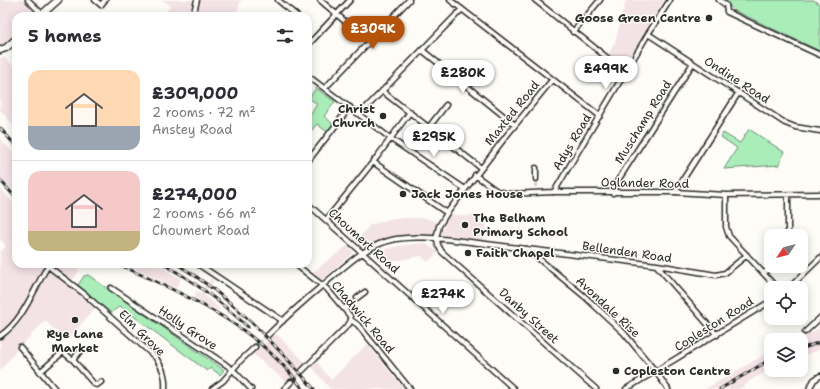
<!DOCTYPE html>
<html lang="en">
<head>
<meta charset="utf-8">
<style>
	body { margin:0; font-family:"Shantell Sans",sans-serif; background:#f2f2f3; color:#2b2b33; height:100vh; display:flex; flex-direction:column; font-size:15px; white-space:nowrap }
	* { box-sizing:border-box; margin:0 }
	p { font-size:13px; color:#7c7c81 }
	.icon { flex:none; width:22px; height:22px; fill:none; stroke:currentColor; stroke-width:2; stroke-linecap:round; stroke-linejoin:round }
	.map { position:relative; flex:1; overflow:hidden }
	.panel { position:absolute; left:12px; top:12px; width:300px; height:256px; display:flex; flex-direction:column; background:#fff; border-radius:12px; box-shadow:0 2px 10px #0003 }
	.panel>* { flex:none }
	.needle { width:26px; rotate:235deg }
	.tools { position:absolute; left:764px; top:229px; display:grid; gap:8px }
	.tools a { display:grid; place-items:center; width:44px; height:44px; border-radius:8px; background:#fff; box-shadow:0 2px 10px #0003; font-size:20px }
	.price { position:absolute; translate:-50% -34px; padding:0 9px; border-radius:14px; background:#fff; color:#222; font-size:13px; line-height:26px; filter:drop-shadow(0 1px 2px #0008) }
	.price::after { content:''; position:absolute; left:50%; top:24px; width:12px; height:9px; margin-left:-6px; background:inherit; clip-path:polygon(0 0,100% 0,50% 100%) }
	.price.selected { background:#b45309; color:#fff }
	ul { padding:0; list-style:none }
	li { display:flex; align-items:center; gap:12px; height:100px; padding:0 16px }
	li+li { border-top:1px solid #e1e1e2 }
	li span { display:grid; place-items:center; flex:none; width:112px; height:80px; border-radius:12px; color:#555 }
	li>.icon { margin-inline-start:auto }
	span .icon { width:48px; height:48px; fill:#fffc; stroke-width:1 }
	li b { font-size:17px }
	h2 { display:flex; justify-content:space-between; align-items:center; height:48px; padding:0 16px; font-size:17px }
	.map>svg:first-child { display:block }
	.built { fill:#f4e3e6 }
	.green { fill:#a9edb8; stroke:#6a8c72 }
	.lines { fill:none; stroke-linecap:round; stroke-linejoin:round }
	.street-tunnel { stroke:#d3d2ce; stroke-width:4; stroke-dasharray:4 2; stroke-linecap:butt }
	.street-casing { stroke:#2b2b2b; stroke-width:7 }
	.primary-casing { stroke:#2b2b2b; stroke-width:9 }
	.street { stroke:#fdfcf7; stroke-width:4 }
	.primary { stroke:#fdfcf7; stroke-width:6 }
	.rail-casing { stroke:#2b2b2b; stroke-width:3 }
	.rail { stroke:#fdfcf7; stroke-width:1.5; stroke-dasharray:4.5; stroke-linecap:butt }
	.poi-dot { fill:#2b2b2b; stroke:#fdfcf7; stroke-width:1.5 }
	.labels { text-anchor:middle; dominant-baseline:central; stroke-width:3; stroke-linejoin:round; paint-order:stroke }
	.poi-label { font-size:12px; font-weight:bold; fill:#2b2b2b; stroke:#fdfcf7; text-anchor:start }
	.street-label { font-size:12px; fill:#2b2b2b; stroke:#fdfcf7 }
</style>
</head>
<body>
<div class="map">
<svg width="820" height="389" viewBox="0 0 820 389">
	<rect width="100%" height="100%" fill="#fdfcf7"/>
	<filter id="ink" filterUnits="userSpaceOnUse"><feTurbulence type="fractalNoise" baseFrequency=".025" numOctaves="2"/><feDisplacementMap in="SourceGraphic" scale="8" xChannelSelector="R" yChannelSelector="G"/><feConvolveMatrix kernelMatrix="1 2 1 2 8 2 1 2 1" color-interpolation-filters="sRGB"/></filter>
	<g filter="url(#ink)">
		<path class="built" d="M 0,0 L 38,0 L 33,5 L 42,14 L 40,16 L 16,16 L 16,39 L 0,50 Z
			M 162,0 L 241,0 L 235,16 L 165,16 L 170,5 Z
			M 626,0 L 664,0 L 624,66 L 608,54 L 615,43 Z
			M 4,57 L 14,67 L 14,69 L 16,70 L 16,128 L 0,110 L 0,58 Z
			M 0,139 L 16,156 L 16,193 L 0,177 Z
			M 0,189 L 16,206 L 16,264 L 79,264 L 78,267 L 79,271 L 69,285 L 97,307 L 66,340 L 45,321 L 16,351 L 0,371 L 0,252 L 6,246 L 0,239 Z
			M 449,214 L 466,216 L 487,214 L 484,241 L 441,234 Z
			M 393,218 L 425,218 L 437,222 L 434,235 L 401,235 L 364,246 L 357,240 L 370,225 Z
			M 425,243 L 438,252 L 428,262 L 421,256 L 385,263 L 374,254 L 384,249 L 405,245 Z
			M 347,246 L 354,252 L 321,281 L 310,274 Z
			M 125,264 L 156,264 L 181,279 L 176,288 Z
			M 211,278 L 214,280 L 204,295 L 219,308 L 219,311 L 195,298 L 196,291 L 201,293 Z
			M 820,328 L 820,350 L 801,356 L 801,340 L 794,340 Z
			M 275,333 L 306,363 L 286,382 L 253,354 Z
			M 367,344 L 404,389 L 330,389 L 312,367 L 317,362 L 331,380 Z
			M 771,351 L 771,369 L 751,380 L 740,389 L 705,389 Z"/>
		<path class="green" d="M 725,0 L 814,0 L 820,5 L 820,51 L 733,10 Z
			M 316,88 L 335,102 L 324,116 L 333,124 L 327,132 L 317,124 L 311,131 L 308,129 L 308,119 L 317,104 L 309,98 Z
			M 749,129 L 784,152 L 779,165 L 724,169 L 737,148 L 721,137 L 723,133 L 740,143 Z
			M 88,275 L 224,370 L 220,375 L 211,368 L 207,371 L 120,306 L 111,313 L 78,285 L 84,276 Z"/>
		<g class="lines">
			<path class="street-tunnel" d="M 536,187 L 536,179
				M 350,304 L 357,298
				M 255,347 L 268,335
				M 291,382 L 302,371"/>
			<g class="street-casing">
				<path id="street" d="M 28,0 L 42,14
					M 95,0 L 101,5 L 105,0
					M 278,0 L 297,16
					M 320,0 L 369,42
					M 450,0 L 600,116
					M 535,0 L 625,72
					M 719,0 L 726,5 L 727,12 L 820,55
					M 193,16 L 197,0
					M 573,32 L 600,0
					M 648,34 L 785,123 L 795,127 L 820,131
					M 308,45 L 350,0
					M 422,50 L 515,125
					M 308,76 L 394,141 L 465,189
					M 325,88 L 409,0
					M 382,91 L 481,168
					M 360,114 L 462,9
					M 429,127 L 446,105
					M 308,161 L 350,107
					M 373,162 L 447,213
					M 536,168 L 536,179
					M 475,175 L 497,191 L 509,194 L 554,192 L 675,192 L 726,195 L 820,194
					M 554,192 L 648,34 L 670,0
					M 675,192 L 739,92
					M 613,193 L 615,185 L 693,63
					M 726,195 L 726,227 L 729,236 L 777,288
					M 788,195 L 788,236
					M 308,204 L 514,389
					M 326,220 L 377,157 L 410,112
					M 436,239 L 439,226 L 447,213 L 507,135 L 552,80
					M 437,239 L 438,245 L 442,252 L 596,389
					M 527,249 L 584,296 L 624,333 L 656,372 L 668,389
					M 198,264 L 283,321
					M 295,264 L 327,289 L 350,316 L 351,320 L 358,325 L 410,389
					M 48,266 L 87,296
					M 657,266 L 717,335
					M 764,273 L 773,266
					M 111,288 L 225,364 L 233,370 L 251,389
					M 789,288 L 820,258
					M 357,298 L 365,292
					M 90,299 L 156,358 C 163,369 166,376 165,389
					M 344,309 L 350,304
					M 805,332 L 820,318
					M 268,335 C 286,317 305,300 324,284 C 347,265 365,245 396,239 C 415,236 435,238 454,240 L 657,265 L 716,275 L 725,273 L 747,255
					M 0,336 C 24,320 34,288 49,264
					M 20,347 L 55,389
					M 73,360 L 81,350
					M 302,371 L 349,324 L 351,320
					M 40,372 L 63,352 L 73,360 L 94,384 L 97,385 L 101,382
					M 212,389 L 223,381 L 240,361 L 255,347
					M 284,389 L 291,382
					M 626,389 L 771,301
					M 809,389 L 814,380 L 820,376"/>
			</g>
			<g class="primary-casing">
				<path id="primary" d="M 40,16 L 58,0
					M 0,50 L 6,48 L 16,39"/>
			</g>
			<use href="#street" class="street"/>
			<use href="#primary" class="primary"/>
			<g class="rail-casing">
				<path id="rail" d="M 0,128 L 16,146
					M 0,180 L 16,198
					M 118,264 C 189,297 255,324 303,389
					M 163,264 C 194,281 222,303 248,327
					M 177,264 C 231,297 272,341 314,389
					M 801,349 L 820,342
					M 720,389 L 771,359"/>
			</g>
			<use href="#rail" class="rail"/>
		</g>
	</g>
	<g class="poi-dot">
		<circle cx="709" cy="18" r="4"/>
		<circle cx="383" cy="116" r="4"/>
		<circle cx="403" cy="194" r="4"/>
		<circle cx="465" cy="225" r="4"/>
		<circle cx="468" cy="253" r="4"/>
		<circle cx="75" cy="320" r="4"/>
		<circle cx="616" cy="371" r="4"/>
	</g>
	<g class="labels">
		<g class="poi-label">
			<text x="701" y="18" text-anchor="end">Goose Green Centre</text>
			<text x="375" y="109" text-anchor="end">Christ<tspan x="375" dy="14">Church</tspan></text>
			<text x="411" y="194">Jack Jones House</text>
			<text x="473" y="218">The Belham<tspan x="473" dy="14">Primary School</tspan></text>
			<text x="476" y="253">Faith Chapel</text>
			<text x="75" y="334" text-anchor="middle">Rye Lane<tspan x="75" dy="14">Market</tspan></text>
			<text x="624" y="371">Copleston Centre</text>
		</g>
		<g class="street-label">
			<text transform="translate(737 80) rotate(33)">Ondine Road</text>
			<text transform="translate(512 113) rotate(-51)">Maxted Road</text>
			<text transform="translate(643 122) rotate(-58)">Muschamp Road</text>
			<text transform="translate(572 142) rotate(-59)">Adys Road</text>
			<text transform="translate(645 183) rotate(1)">Oglander Road</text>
			<text transform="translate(364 241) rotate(42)">Choumert Road</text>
			<text transform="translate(627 252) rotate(8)">Bellenden Road</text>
			<text transform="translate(608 307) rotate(43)">Avondale Rise</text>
			<text transform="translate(529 316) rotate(42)">Danby Street</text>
			<text transform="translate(363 317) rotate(50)">Chadwick Road</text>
			<text transform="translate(714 324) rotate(-32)">Copleston Road</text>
			<text transform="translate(188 328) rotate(34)">Holly Grove</text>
			<text transform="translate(142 333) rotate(45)">Elm Grove</text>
		</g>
	</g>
</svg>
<div class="tools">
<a><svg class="needle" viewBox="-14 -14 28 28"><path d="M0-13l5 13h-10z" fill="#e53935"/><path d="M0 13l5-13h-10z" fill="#7c7c81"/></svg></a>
<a><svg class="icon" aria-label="locate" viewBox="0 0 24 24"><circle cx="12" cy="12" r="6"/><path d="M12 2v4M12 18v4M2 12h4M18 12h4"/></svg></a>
<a><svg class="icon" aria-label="layers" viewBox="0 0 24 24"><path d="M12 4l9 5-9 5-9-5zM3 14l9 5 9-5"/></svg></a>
</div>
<b class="price selected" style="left:373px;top:50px">£309K</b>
<b class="price" style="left:606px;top:90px">£499K</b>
<b class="price" style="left:463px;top:94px">£280K</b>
<b class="price" style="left:434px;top:158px">£295K</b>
<b class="price" style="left:443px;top:315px">£274K</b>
<section class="panel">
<h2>5 homes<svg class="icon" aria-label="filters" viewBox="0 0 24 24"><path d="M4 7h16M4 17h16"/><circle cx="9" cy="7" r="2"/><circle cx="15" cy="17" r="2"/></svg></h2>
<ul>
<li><span style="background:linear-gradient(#ffd9b3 70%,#9aa5b1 0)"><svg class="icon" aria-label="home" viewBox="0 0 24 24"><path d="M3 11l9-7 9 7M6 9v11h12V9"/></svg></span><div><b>£309,000</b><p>2 rooms · 72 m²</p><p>Anstey Road</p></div></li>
<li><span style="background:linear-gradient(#f6c9c9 75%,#c2b280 0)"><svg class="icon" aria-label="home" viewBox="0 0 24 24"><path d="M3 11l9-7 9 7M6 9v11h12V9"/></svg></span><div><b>£274,000</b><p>2 rooms · 66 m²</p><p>Choumert Road</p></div></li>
</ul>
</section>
</div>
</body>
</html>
